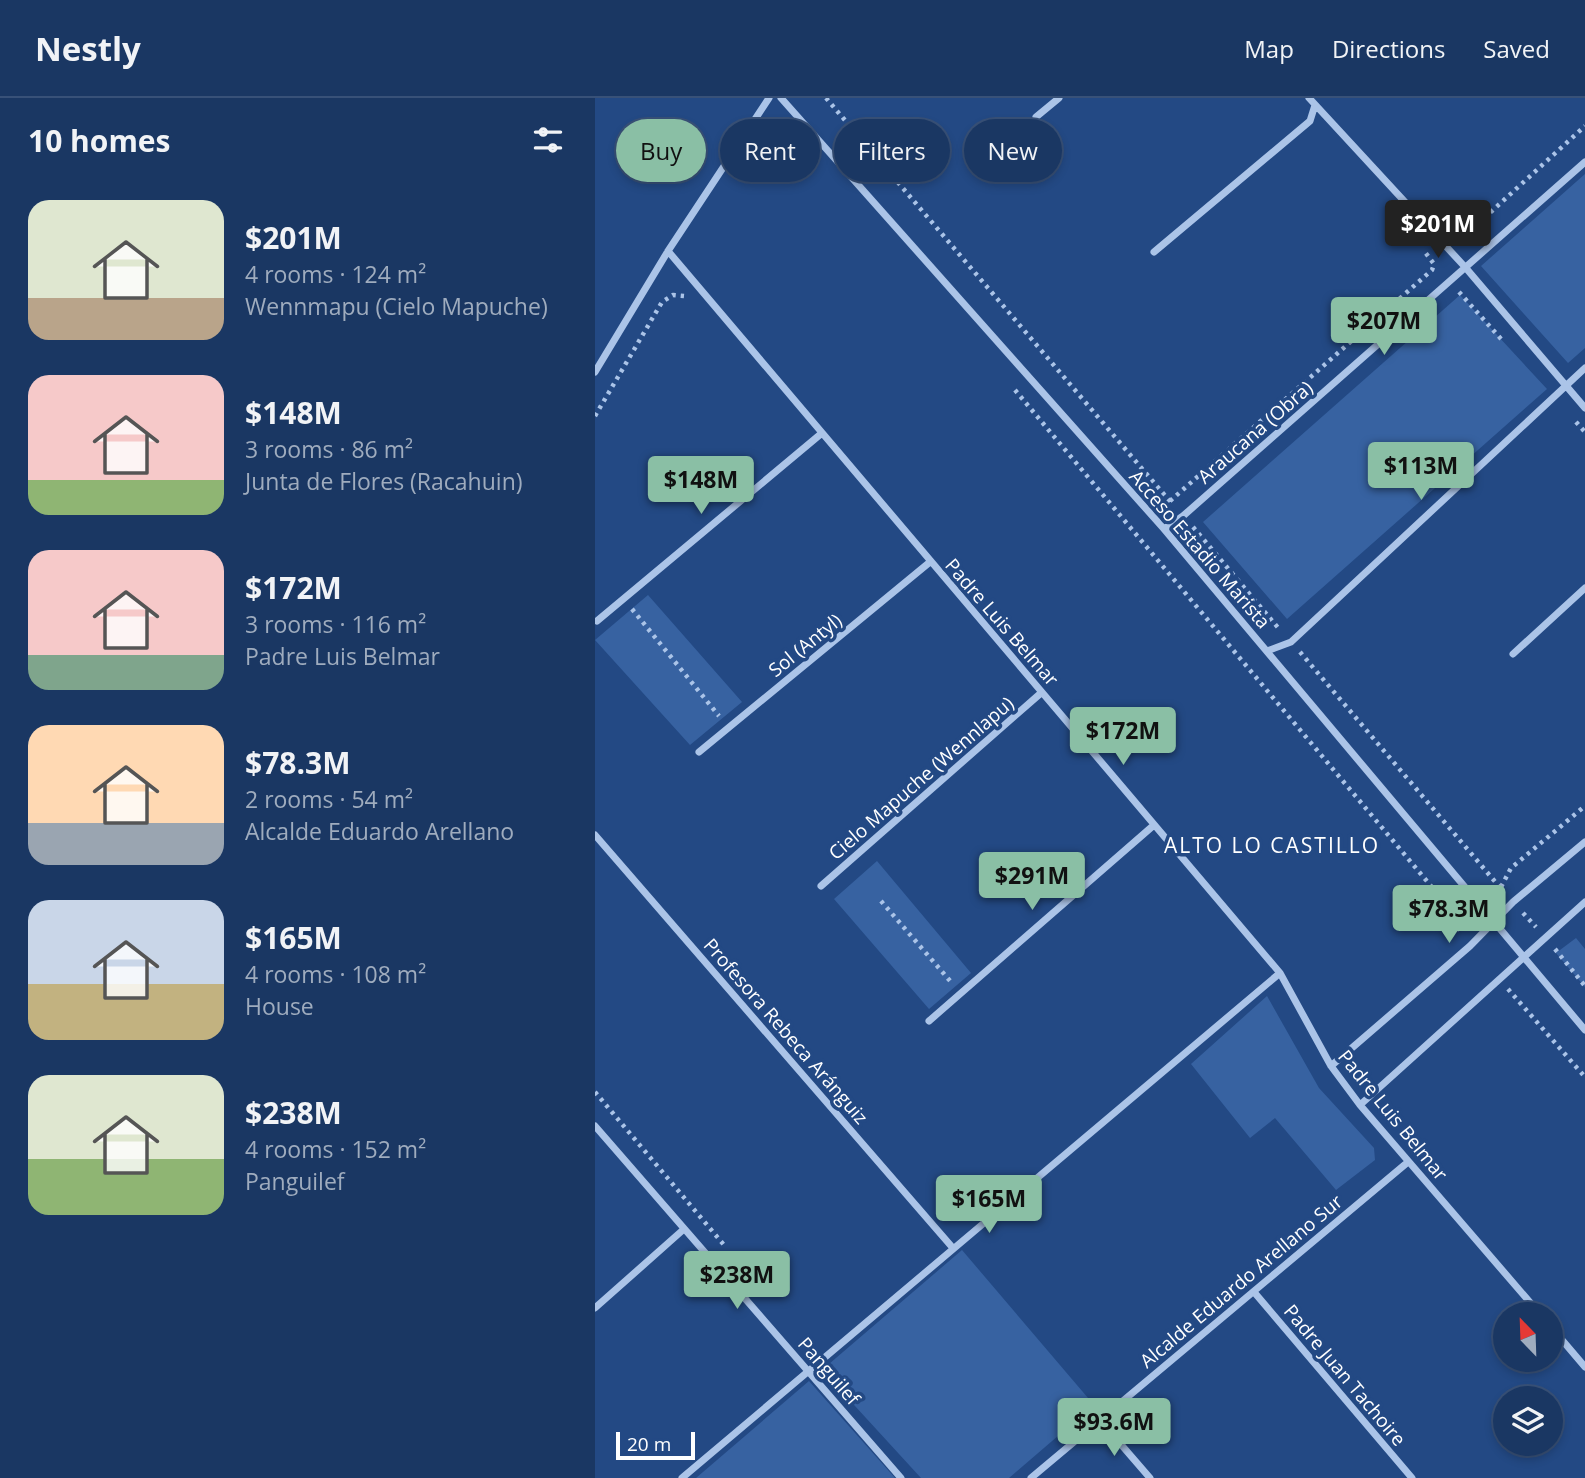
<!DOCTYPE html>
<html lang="en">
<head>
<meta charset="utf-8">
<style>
	body { margin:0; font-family:"Open Sans",sans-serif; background:#233f69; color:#f1f3f6; height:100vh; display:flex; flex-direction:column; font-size:26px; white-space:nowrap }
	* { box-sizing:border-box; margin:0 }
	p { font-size:23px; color:#9facbe }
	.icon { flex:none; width:38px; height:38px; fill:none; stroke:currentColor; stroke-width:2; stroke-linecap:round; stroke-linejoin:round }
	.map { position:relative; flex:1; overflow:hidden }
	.sheet { display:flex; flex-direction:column; background:#1a3763; width:595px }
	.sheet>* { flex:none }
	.hud { position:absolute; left:21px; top:21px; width:665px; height:63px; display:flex; gap:14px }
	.needle { width:46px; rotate:337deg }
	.buttons { position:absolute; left:898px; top:1204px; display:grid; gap:14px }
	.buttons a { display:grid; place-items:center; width:70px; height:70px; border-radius:50%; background:#1a3763; box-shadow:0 4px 10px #0003,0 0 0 2px #385178; font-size:35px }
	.scale { position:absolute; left:21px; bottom:18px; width:79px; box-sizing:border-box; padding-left:7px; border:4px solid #fff; border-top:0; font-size:19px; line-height:24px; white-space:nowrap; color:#fff; -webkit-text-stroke:5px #234984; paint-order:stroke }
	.price { position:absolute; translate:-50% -60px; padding:0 16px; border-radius:7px; background:#8abfa5; color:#111; font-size:23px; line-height:46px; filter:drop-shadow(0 2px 4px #0008) }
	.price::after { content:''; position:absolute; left:50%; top:42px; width:21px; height:16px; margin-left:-10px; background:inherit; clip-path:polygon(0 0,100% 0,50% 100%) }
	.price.active { background:#222; color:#fff }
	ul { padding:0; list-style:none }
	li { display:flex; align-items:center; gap:21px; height:175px; padding:0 28px }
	li span { display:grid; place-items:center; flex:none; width:196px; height:140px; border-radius:21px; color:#555 }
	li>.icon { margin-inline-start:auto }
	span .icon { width:84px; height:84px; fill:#fffc; stroke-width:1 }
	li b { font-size:30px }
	h2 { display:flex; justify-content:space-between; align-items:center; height:84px; padding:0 28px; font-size:30px }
	.tag { padding:0 24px; border-radius:32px; background:#1a3763; box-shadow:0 4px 10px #0003,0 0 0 2px #385178; font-size:24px; line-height:63px }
	.tag.active { background:#8abfa5; color:#111 }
	header { display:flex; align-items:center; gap:42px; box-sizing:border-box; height:98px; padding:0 35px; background:#1a3763; border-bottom:2px solid #385178 }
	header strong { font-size:33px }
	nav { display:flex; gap:38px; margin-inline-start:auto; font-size:24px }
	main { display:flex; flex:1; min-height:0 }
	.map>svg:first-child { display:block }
	.green { fill:#3762a1 }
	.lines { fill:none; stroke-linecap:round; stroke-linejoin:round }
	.path { stroke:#abc4e8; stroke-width:4.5; stroke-dasharray:3.5 5; stroke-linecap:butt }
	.street { stroke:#abc4e8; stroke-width:7 }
	.labels { text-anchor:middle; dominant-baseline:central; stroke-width:7; stroke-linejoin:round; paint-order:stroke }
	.street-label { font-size:19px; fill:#fff; stroke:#234984 }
	.neighbourhood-label { font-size:21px; letter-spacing:2px; fill:#fff; stroke:#234984 }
</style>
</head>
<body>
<header>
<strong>Nestly</strong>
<nav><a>Map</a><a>Directions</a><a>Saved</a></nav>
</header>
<main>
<section class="sheet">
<h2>10 homes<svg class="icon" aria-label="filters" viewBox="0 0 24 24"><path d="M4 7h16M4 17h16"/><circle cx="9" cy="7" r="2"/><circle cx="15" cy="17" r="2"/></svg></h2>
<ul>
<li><span style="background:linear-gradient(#dfe7d0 70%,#b9a48a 0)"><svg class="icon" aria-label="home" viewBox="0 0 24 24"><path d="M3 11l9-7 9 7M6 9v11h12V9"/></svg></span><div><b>$201M</b><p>4 rooms · 124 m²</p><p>Wennmapu (Cielo Mapuche)</p></div></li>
<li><span style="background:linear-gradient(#f6c9c9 75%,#8fb573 0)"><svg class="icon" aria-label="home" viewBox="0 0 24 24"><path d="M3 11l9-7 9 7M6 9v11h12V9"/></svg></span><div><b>$148M</b><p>3 rooms · 86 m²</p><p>Junta de Flores (Racahuin)</p></div></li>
<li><span style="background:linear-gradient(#f6c9c9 75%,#7fa58c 0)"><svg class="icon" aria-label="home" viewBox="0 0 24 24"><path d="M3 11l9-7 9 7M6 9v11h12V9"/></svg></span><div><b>$172M</b><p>3 rooms · 116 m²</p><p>Padre Luis Belmar</p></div></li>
<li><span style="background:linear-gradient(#ffd9b3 70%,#9aa5b1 0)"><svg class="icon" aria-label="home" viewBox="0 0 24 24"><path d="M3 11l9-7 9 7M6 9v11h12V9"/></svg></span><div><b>$78.3M</b><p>2 rooms · 54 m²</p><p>Alcalde Eduardo Arellano</p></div></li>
<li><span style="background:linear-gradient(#c9d6e8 60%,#c2b280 0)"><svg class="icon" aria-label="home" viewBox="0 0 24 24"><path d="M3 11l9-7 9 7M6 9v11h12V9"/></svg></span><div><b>$165M</b><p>4 rooms · 108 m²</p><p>House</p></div></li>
<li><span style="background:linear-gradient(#dfe7d0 60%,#8fb573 0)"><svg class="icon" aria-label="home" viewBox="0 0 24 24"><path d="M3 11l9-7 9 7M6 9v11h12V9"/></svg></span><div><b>$238M</b><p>4 rooms · 152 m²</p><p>Panguilef</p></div></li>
</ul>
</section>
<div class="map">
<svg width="990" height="1380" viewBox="0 0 990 1380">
	<rect width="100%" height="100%" fill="#234984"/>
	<path class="green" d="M 990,76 L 990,250 L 973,265 L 886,168 Z
		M 865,197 L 952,291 L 692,521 L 608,424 Z
		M 53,497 L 147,604 L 95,647 L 0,542 Z
		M 282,763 L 376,875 L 334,911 L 239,801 Z
		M 981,840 L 990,851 L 990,889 L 961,855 Z
		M 672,898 L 724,990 L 779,1050 L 780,1062 L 741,1092 L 680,1020 L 655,1040 L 596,966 Z
		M 367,1152 L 499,1307 L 414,1380 L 326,1380 L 227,1272 Z
		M 214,1283 L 300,1380 L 101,1380 Z"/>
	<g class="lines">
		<path class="path" d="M 231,0 L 578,407
			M 864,143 L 990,28
			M 864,194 L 907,242
			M 420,292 L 841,794 L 867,836
			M 0,318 L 67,204 L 78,197 L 89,198
			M 981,324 L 990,334
			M 575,403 L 837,172 L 839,166 L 830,154
			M 598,429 L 685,532
			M 37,511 L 124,618
			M 705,554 L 908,793
			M 906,789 L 916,770 L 990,708
			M 286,803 L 356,884
			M 928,815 L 941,829
			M 960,851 L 990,888
			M 913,891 L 990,979
			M 0,994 L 129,1147"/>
		<path class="street" d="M 186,0 L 569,431 L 990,932
			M 714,0 L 870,169 L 990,310
			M 441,19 L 464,0
			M 73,153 L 685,875 L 736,968 L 765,1007 L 945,1216
			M 559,154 L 715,23 L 720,7
			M 0,274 L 73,153 L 174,0
			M 569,431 L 588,418 L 990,64
			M 2,523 L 227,335
			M 672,553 L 696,544 L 990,270
			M 918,556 L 990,490
			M 104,654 L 335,464
			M 0,737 L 357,1149
			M 226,788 L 446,595
			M 334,923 L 559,727
			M 736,968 L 875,848 L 918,804 L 990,744
			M 765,1007 L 990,804
			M 0,1028 L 306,1380
			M 659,1194 L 817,1380
			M 0,1210 L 89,1131
			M 956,1229 L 990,1269
			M 504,1321 L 555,1380
			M 87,1380 L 685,875
			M 436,1380 L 813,1064"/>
	</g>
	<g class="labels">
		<g class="street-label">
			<text transform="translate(660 334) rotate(-41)">Araucana (Obra)</text>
			<text transform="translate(605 451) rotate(49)">Acceso Estadio Marista</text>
			<text transform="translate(407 524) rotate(49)">Padre Luis Belmar</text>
			<text transform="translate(210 547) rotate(-39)">Sol (Antyl)</text>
			<text transform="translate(326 680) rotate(-41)">Cielo Mapuche (Wennlapu)</text>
			<text transform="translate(191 933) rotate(49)">Profesora Rebeca Aránguiz</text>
			<text transform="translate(798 1017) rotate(51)">Padre Luis Belmar</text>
			<text transform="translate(646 1183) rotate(-40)">Alcalde Eduardo Arellano Sur</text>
			<text transform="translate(234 1273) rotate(49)">Panguilef</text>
			<text transform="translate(750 1277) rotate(50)">Padre Juan Tachoire</text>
		</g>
		<g class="neighbourhood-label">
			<text x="677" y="747">ALTO LO CASTILLO</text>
		</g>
	</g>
</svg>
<div class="buttons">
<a><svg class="needle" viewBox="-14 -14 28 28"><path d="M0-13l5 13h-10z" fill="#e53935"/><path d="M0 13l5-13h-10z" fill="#9facbe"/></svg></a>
<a><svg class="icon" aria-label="layers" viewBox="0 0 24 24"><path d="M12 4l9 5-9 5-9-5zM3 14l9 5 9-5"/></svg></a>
</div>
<div class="scale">20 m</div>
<b class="price active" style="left:843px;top:162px">$201M</b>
<b class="price" style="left:789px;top:259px">$207M</b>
<b class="price" style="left:826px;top:404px">$113M</b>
<b class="price" style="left:106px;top:418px">$148M</b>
<b class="price" style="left:528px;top:669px">$172M</b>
<b class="price" style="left:437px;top:814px">$291M</b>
<b class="price" style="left:854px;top:847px">$78.3M</b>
<b class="price" style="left:394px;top:1137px">$165M</b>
<b class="price" style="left:142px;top:1213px">$238M</b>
<b class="price" style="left:519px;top:1360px">$93.6M</b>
<div class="hud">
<a class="tag active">Buy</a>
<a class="tag">Rent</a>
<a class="tag">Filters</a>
<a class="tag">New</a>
</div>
</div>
</main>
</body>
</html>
